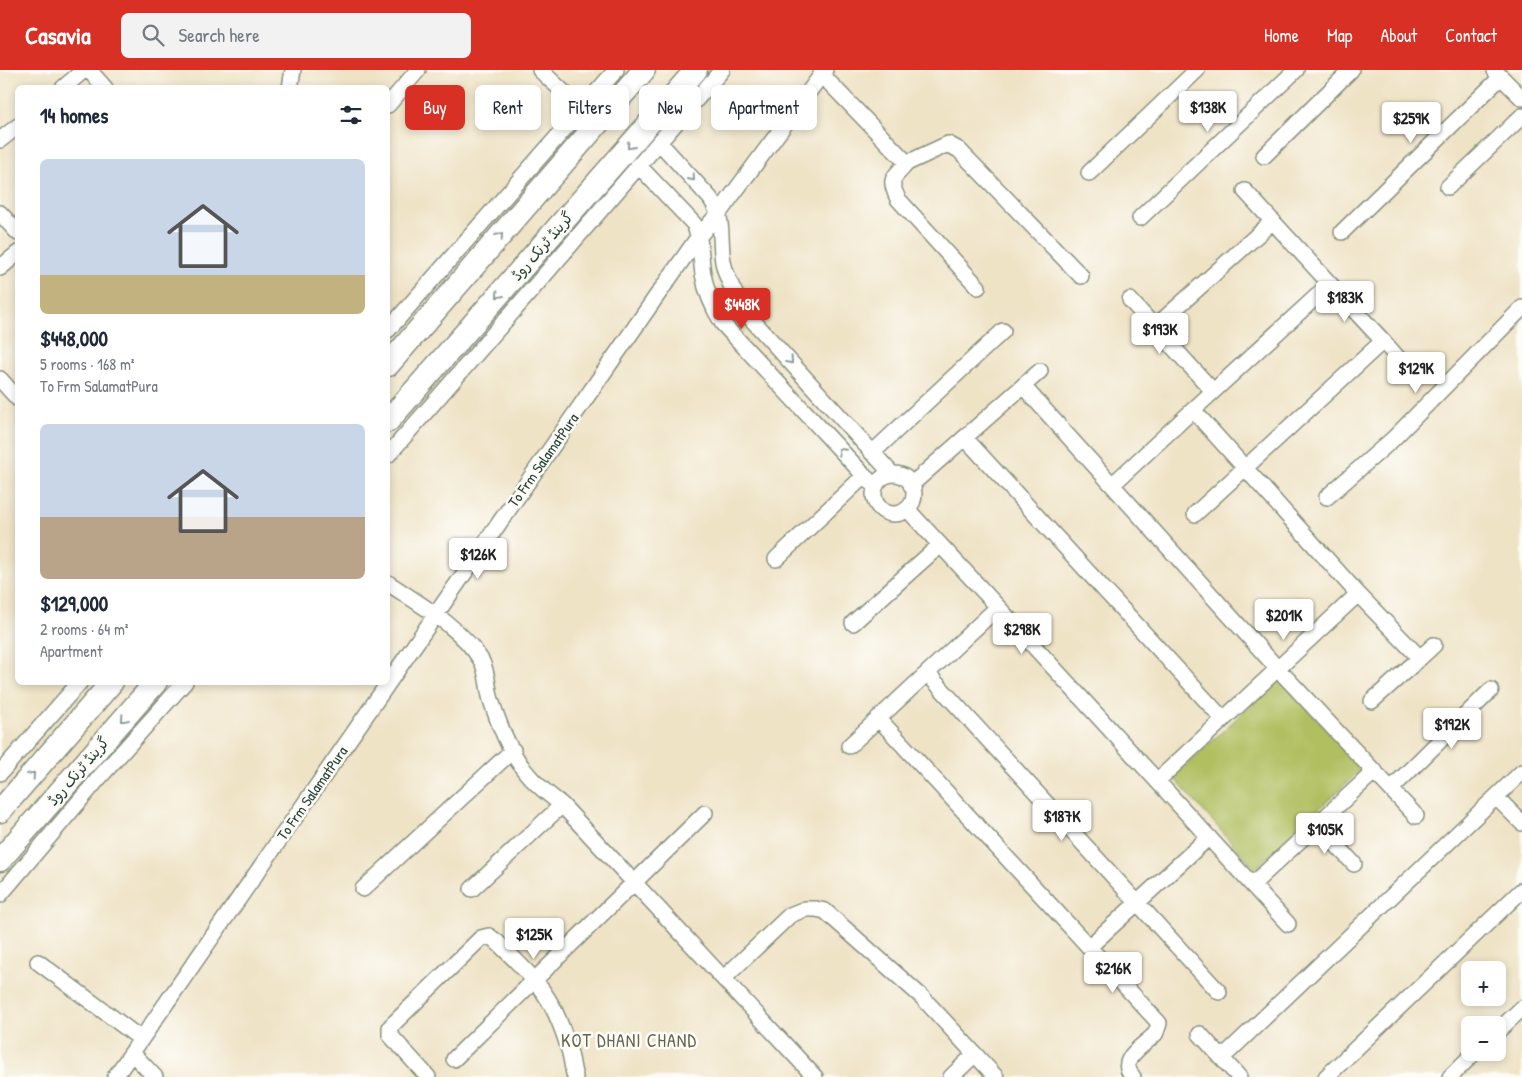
<!DOCTYPE html>
<html lang="en">
<head>
<meta charset="utf-8">
<style>
	body { margin:0; font-family:"Patrick Hand","Playpen Sans Arabic",sans-serif; background:#f2f2f3; color:#1f2937; height:100vh; display:flex; flex-direction:column; font-size:19px; white-space:nowrap }
	* { box-sizing:border-box; margin:0 }
	p { font-size:16px; color:#747a83 }
	.icon { flex:none; width:28px; height:28px; fill:none; stroke:currentColor; stroke-width:2; stroke-linecap:round; stroke-linejoin:round }
	.map { position:relative; flex:1; overflow:hidden }
	.drawer { position:absolute; left:15px; top:15px; width:375px; height:600px; display:flex; flex-direction:column; background:#fff; border-radius:8px; box-shadow:0 2px 8px #0003 }
	.drawer>* { flex:none }
	.guide { position:absolute; left:405px; top:15px; width:475px; height:45px; display:flex; gap:10px }
	.buttons { position:absolute; left:1461px; top:891px; display:grid; gap:10px }
	.buttons a { display:grid; place-items:center; width:45px; height:45px; border-radius:8px; background:#fff; box-shadow:0 2px 8px #0003; font-size:25px }
	.price { position:absolute; translate:-50% -42px; padding:0 11px; border-radius:5px; background:#fff; color:#222; font-size:16px; line-height:32px; filter:drop-shadow(0 1px 2px #0008) }
	.price::after { content:''; position:absolute; left:50%; top:30px; width:15px; height:11px; margin-left:-8px; background:inherit; clip-path:polygon(0 0,100% 0,50% 100%) }
	.price.current { background:#d93025; color:#fff }
	ul { padding:0; list-style:none }
	li { display:grid; align-content:center; gap:10px; height:265px; padding:0 25px }
	li span { display:grid; place-items:center; height:155px; border-radius:8px; color:#555 }
	li>.icon { margin-inline-start:auto }
	span .icon { width:90px; height:90px; fill:#fffc; stroke-width:1 }
	li b { font-size:21px }
	h2 { display:flex; justify-content:space-between; align-items:center; height:60px; padding:0 25px; font-size:21px }
	.tag { padding:0 18px; border-radius:8px; background:#fff; box-shadow:0 2px 8px #0003; font-size:18px; line-height:45px }
	.tag.current { background:#d93025; color:#fff }
	header { display:flex; align-items:center; gap:30px; box-sizing:border-box; height:70px; padding:0 25px; background:#d93025; color:#fff }
	header strong { font-size:24px }
	nav { display:flex; gap:28px; margin-inline-start:auto; font-size:18px }
	.search { width:350px; height:45px; background:#f2f2f3; display:flex; align-items:center; gap:12px; box-sizing:border-box; padding:0 18px; border-radius:8px; color:#747a83; font-size:19px }
	.map>svg:first-child { display:block }
	.green { fill:#b1bf61; stroke:#687e4a }
	.lines { fill:none; stroke-linecap:round; stroke-linejoin:round }
	.minor-casing { stroke:#87907d; stroke-width:18 }
	.highway-casing { stroke:#87907d; stroke-width:25 }
	.minor { stroke:#fff; stroke-width:15 }
	.highway { stroke:#fff; stroke-width:22 }
	.oneway { stroke:#8f9e9a }
	.labels { text-anchor:middle; dominant-baseline:central; stroke-width:5; stroke-linejoin:round; paint-order:stroke }
	.street-label { font-size:15px; fill:#1f3d34; stroke:#fdfcf7 }
	.quarter-label { font-size:18px; letter-spacing:1px; fill:#656552; stroke:#fdfcf7 }
</style>
</head>
<body>
<header>
<strong>Casavia</strong>
<div class="search"><svg class="icon" aria-label="search" viewBox="0 0 24 24"><circle cx="10" cy="10" r="6"/><path d="M15 15l6 6"/></svg>Search here</div>
<nav><a>Home</a><a>Map</a><a>About</a><a>Contact</a></nav>
</header>
<div class="map">
<svg width="1522" height="1007" viewBox="0 0 1522 1007">
	<rect width="100%" height="100%" fill="#fdfcf7"/>
	<filter id="ink" filterUnits="userSpaceOnUse"><feTurbulence type="fractalNoise" baseFrequency=".02" numOctaves="2"/><feDisplacementMap in="SourceGraphic" scale="10" xChannelSelector="R" yChannelSelector="G"/><feConvolveMatrix kernelMatrix="1 2 1 2 8 2 1 2 1" color-interpolation-filters="sRGB"/></filter>
	<filter id="wash" filterUnits="userSpaceOnUse"><feTurbulence type="fractalNoise" baseFrequency=".0096" numOctaves="4" result="noise"/><feDisplacementMap in="SourceGraphic" scale="20" xChannelSelector="R" yChannelSelector="G"/><feGaussianBlur stdDeviation="1.12" result="paint"/><feColorMatrix in="noise" values="0 0 0 0 0 0 0 0 0 0 0 0 0 0 0 0 0 1.4 0 .05"/><feComposite in="paint" operator="in"/></filter>
	<g filter="url(#wash)">
		<rect width="100%" height="100%" fill="#efe3c6"/>
		<path class="green" d="M 1279,609 L 1363,698 L 1255,799 L 1173,707 Z"/>
	</g>
	<g filter="url(#ink)">
		<g class="lines">
			<g class="minor-casing">
				<path id="minor" d="M 89,0 L 105,18
					M 540,0 L 588,45
					M 1495,1 L 1522,28
					M 821,4 L 907,93 C 893,109 888,108 898,129 L 978,217
					M 63,18 L 84,0
					M 290,18 L 293,0
					M 388,35 L 418,0
					M 0,70 L 18,56
					M 659,72 L 710,128 C 725,149 719,167 723,192 C 727,210 736,226 745,242 L 892,404
					M 1264,86 L 1351,0
					M 907,93 L 948,74 L 959,80 L 1081,206
					M 638,95 L 694,154 C 702,172 700,185 703,204 C 706,223 713,238 723,254 L 875,417
					M 1089,103 L 1197,0
					M 1448,117 L 1522,46
					M 1245,121 L 1330,214 L 1193,340 L 1358,524
					M 0,143 L 18,163
					M 1140,148 L 1296,0
					M 1342,162 L 1501,7
					M 0,198 L 18,183
					M 1330,214 L 1383,271
					M 1130,230 L 1213,321
					M 1155,257 L 1273,151
					M 388,260 L 616,0
					M 0,309 L 18,329
					M 1023,316 L 1277,598 L 1416,746
					M 965,368 L 1223,649
					M 872,383 L 1003,261
					M 388,385 C 500,258 610,128 722,0
					M874 424a20 20 0 1 1 40 0a20 20 0 1 1-40 0Z
					M 911,415 L 1040,301
					M 1112,415 L 1193,340
					M 1327,427 L 1393,369 L 1522,238
					M 907,439 L 998,537 L 1288,854
					M 1195,444 L 1383,271 L 1403,294
					M 776,489 L 864,406
					M 388,513 C 419,534 461,557 481,590 C 488,602 487,617 491,630 C 499,655 513,689 531,708 C 540,718 552,727 562,735 L 815,1007
					M 853,553 L 940,475
					M 927,603 L 1219,922
					M 1372,631 L 1420,588
					M 878,648 L 1159,953 C 1158,957 1157,961 1155,964 C 1144,976 1116,989 1133,1007
					M 849,676 L 998,537
					M 0,703 L 80,612
					M 1157,711 L 1358,524 L 1420,588 L 1434,575
					M 1391,719 L 1491,620
					M 1496,727 L 1522,753
					M 1318,755 L 1354,794
					M 1253,814 L 1375,701
					M 363,819 L 513,680
					M 472,819 L 562,735
					M 0,825 L 99,708 L 185,612
					M 1090,876 L 1209,767
					M 38,892 L 141,969
					M 724,908 L 790,845 L 805,839 L 816,839 L 825,841 L 922,927 L 996,1007
					M 1498,961 L 1522,938
					M 1200,964 L 1239,1007
					M 132,983 L 155,1007
					M 1222,988 L 1522,702
					M 454,989 L 705,743
					M 115,1007 L 656,227 L 699,166 L 719,143 L 825,0
					M 428,1007 L 390,965 L 390,957 L 481,868 L 489,866 L 496,871 C 516,891 539,911 552,936 C 558,947 566,968 569,980 C 572,989 572,998 575,1007
					M 951,1007 L 975,984
					M 1326,1007 L 1522,820
					M 1450,1007 L 1475,982"/>
			</g>
			<g class="highway-casing">
				<path id="highway" d="M 388,295 L 644,0
					M 388,351 L 696,0
					M 0,741 L 112,612
					M 0,790 L 156,612"/>
			</g>
			<use href="#minor" class="minor"/>
			<use href="#highway" class="highway"/>
		</g>
		<defs><path id="oneway-chevron" d="M-2-3.5L2.5 0L-2 3.5" fill="none" stroke-width="1.6" stroke-linecap="round" stroke-linejoin="round" transform="scale(1.25)"/></defs>
		<g class="oneway">
			<use href="#oneway-chevron" transform="translate(630 76) rotate(131)"/>
			<use href="#oneway-chevron" transform="translate(692 108) rotate(48)"/>
			<use href="#oneway-chevron" transform="translate(500 166) rotate(-49)"/>
			<use href="#oneway-chevron" transform="translate(499 225) rotate(131)"/>
			<use href="#oneway-chevron" transform="translate(790 291) rotate(48)"/>
			<use href="#oneway-chevron" transform="translate(841 381) rotate(-133)"/>
			<use href="#oneway-chevron" transform="translate(124 649) rotate(131)"/>
			<use href="#oneway-chevron" transform="translate(32 705) rotate(-49)"/>
		</g>
	</g>
	<g class="labels">
		<g class="street-label">
			<text transform="translate(542 176) rotate(-49)">گرینڈ ٹرنک روڈ</text>
			<text transform="translate(543 390) rotate(-55)">To Frm SalamatPura</text>
			<text transform="translate(78 701) rotate(-49)">گرینڈ ٹرنک روڈ</text>
			<text transform="translate(312 723) rotate(-55)">To Frm SalamatPura</text>
		</g>
		<g class="quarter-label">
			<text x="629" y="970">KOT DHANI CHAND</text>
		</g>
	</g>
</svg>
<div class="buttons">
<a>+</a>
<a>−</a>
</div>
<b class="price" style="left:1208px;top:63px">$138K</b>
<b class="price" style="left:1411px;top:74px">$259K</b>
<b class="price" style="left:1345px;top:253px">$183K</b>
<b class="price current" style="left:742px;top:260px">$448K</b>
<b class="price" style="left:1160px;top:285px">$193K</b>
<b class="price" style="left:1416px;top:324px">$129K</b>
<b class="price" style="left:478px;top:510px">$126K</b>
<b class="price" style="left:1284px;top:571px">$201K</b>
<b class="price" style="left:1022px;top:585px">$298K</b>
<b class="price" style="left:1452px;top:680px">$192K</b>
<b class="price" style="left:1062px;top:772px">$187K</b>
<b class="price" style="left:1325px;top:785px">$105K</b>
<b class="price" style="left:534px;top:890px">$125K</b>
<b class="price" style="left:1113px;top:924px">$216K</b>
<div class="guide">
<a class="tag current">Buy</a>
<a class="tag">Rent</a>
<a class="tag">Filters</a>
<a class="tag">New</a>
<a class="tag">Apartment</a>
</div>
<section class="drawer">
<h2>14 homes<svg class="icon" aria-label="filters" viewBox="0 0 24 24"><path d="M4 7h16M4 17h16"/><circle cx="9" cy="7" r="2"/><circle cx="15" cy="17" r="2"/></svg></h2>
<ul>
<li><span style="background:linear-gradient(#c9d6e8 75%,#c2b280 0)"><svg class="icon" aria-label="home" viewBox="0 0 24 24"><path d="M3 11l9-7 9 7M6 9v11h12V9"/></svg></span><div><b>$448,000</b><p>5 rooms · 168 m²</p><p>To Frm SalamatPura</p></div></li>
<li><span style="background:linear-gradient(#c9d6e8 60%,#b9a48a 0)"><svg class="icon" aria-label="home" viewBox="0 0 24 24"><path d="M3 11l9-7 9 7M6 9v11h12V9"/></svg></span><div><b>$129,000</b><p>2 rooms · 64 m²</p><p>Apartment</p></div></li>
</ul>
</section>
</div>
</body>
</html>
